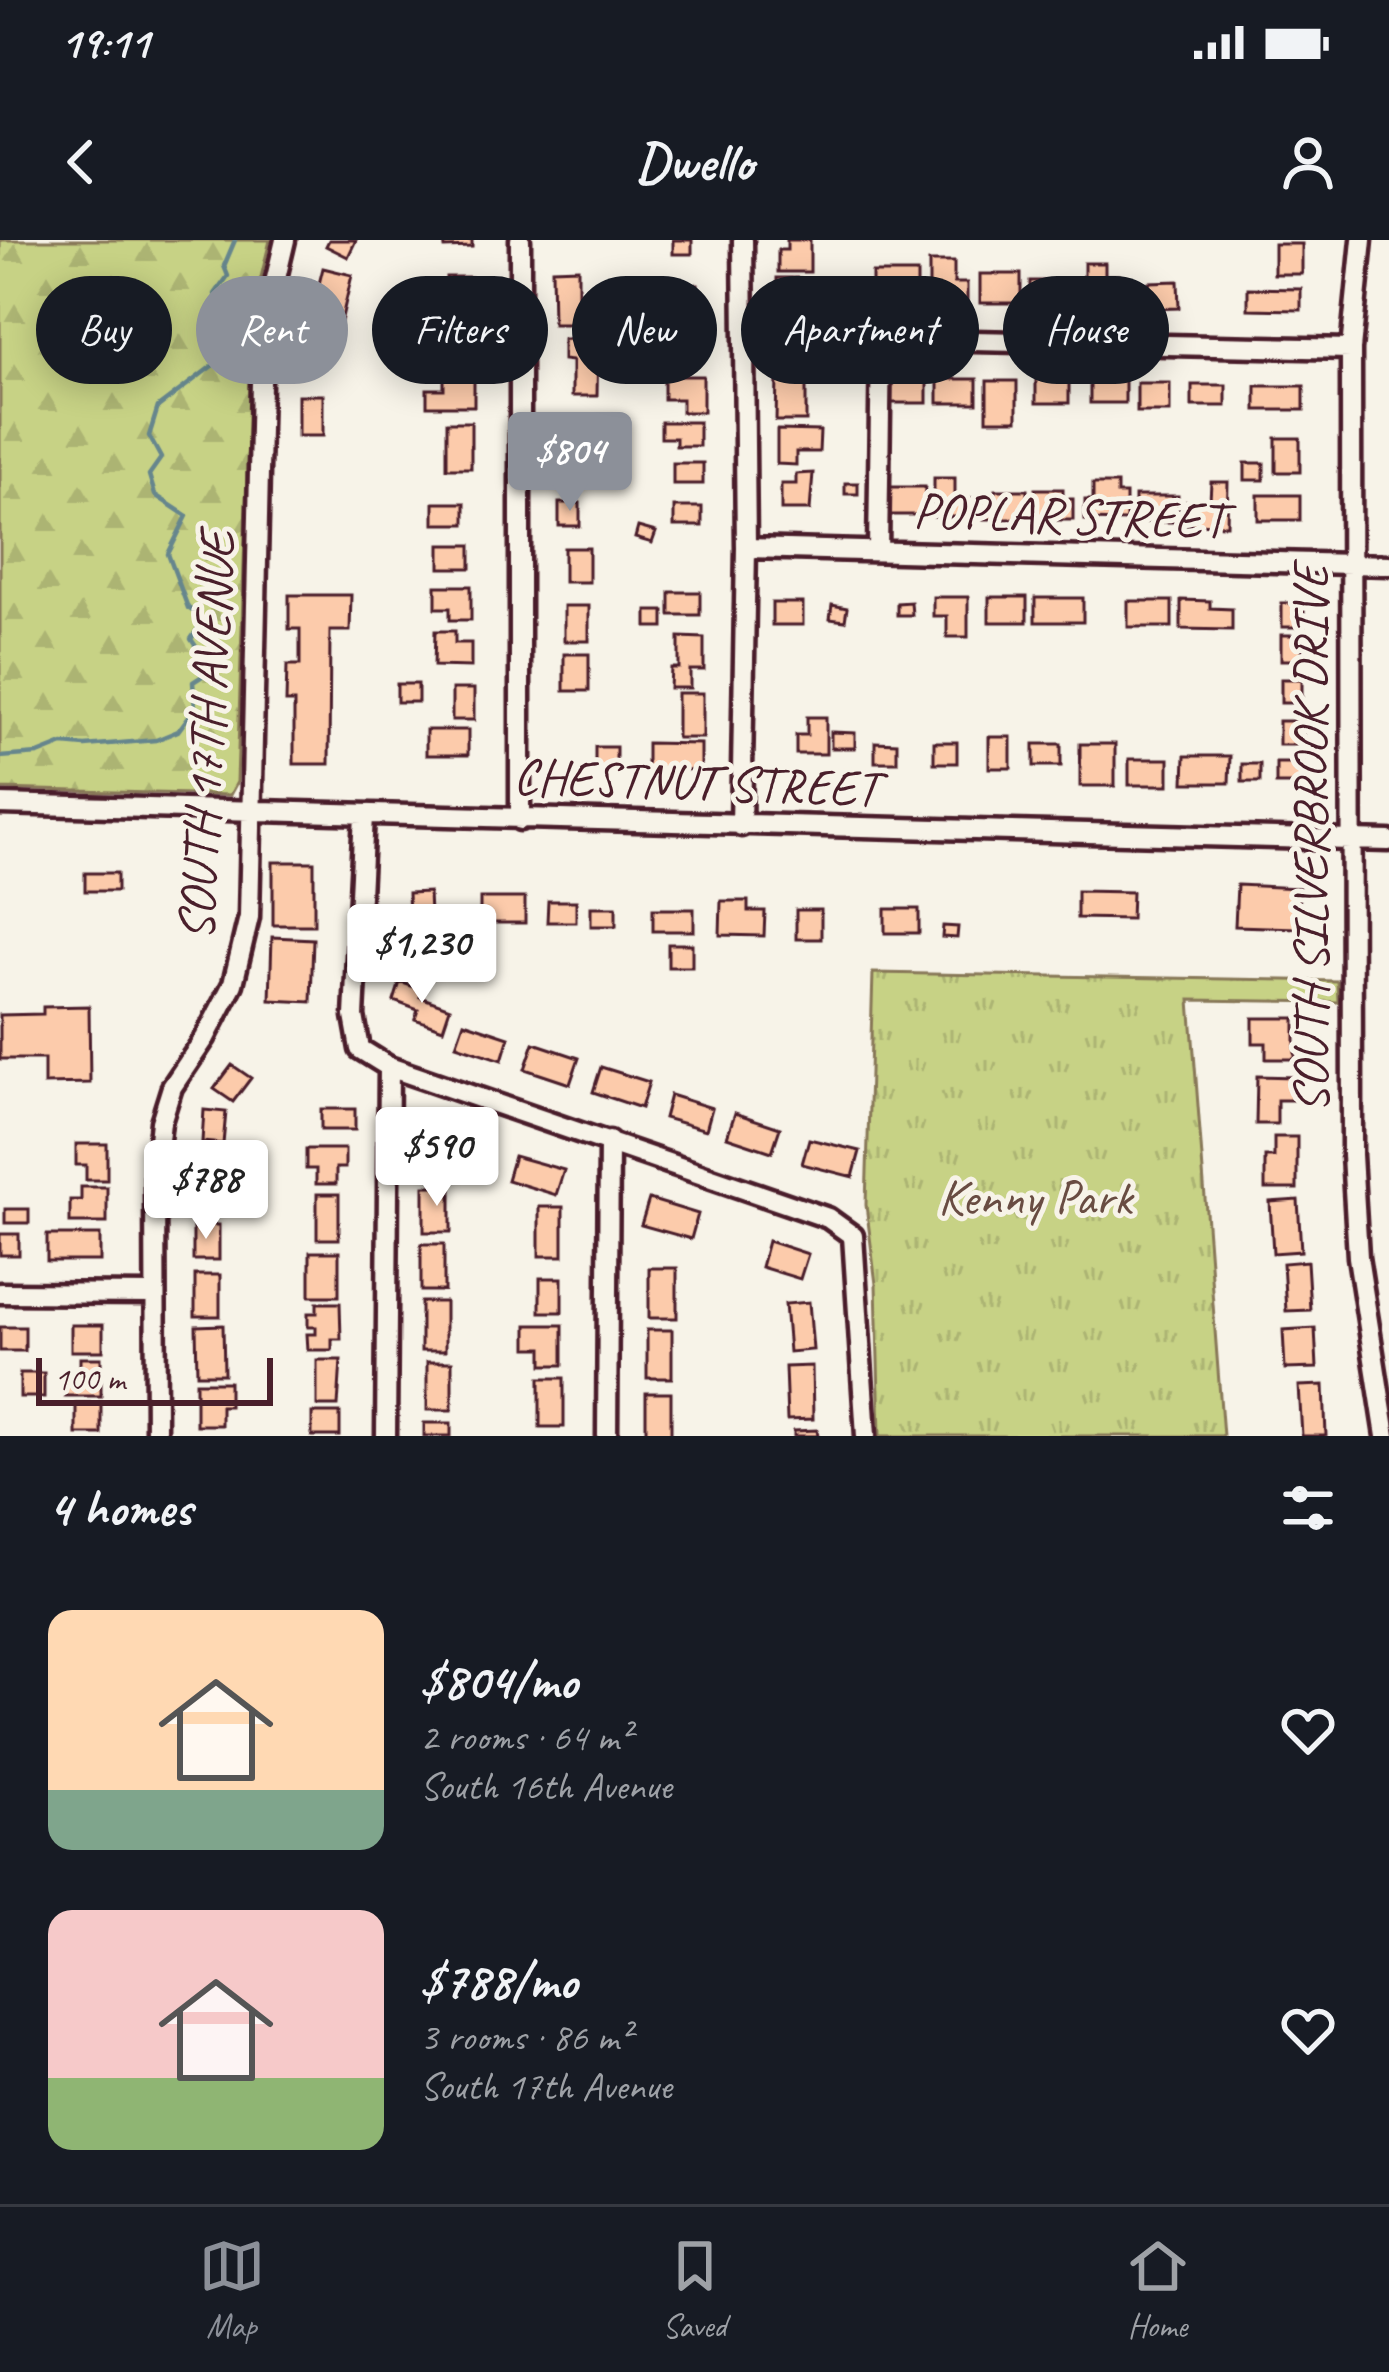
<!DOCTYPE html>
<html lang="en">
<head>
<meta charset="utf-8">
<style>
	body { margin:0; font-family:Caveat,sans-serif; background:#20242c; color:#f1f3f6; height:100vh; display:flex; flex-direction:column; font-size:45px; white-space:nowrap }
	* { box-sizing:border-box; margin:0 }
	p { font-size:39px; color:#9ea1a6 }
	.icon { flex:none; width:66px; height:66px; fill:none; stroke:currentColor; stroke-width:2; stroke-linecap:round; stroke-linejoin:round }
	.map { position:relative; height:1196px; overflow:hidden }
	.details { display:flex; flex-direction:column; background:#171b24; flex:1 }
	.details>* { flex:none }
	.top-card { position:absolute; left:36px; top:36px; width:1317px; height:108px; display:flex; gap:24px }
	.scale { position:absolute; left:36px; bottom:30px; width:237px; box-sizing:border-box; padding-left:12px; border:6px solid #4a1f2b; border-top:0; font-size:33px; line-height:42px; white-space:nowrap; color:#4a1f2b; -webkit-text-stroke:9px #f7f3e8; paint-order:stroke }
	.price { position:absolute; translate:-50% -102px; padding:0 27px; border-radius:12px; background:#fff; color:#222; font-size:39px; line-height:78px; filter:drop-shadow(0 3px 6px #0008) }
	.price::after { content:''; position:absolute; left:50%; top:72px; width:36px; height:27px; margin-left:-18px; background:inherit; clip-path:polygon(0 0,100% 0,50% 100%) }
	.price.on { background:#8c9099; color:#fff }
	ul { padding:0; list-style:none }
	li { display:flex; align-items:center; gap:36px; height:300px; padding:0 48px }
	li span { display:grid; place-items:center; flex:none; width:336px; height:240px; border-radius:24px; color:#555 }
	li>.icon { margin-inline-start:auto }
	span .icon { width:144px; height:144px; fill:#fffc; stroke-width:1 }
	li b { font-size:51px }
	h2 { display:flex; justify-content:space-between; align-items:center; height:144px; padding:0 48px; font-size:51px }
	.tag { padding:0 42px; border-radius:54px; background:#171b24; box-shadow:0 6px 30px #0003; font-size:42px; line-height:108px }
	.tag.on { background:#8c9099; color:#fff }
	.status { display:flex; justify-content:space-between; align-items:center; height:84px; padding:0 60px; background:#171b24; direction:ltr }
	.status svg { height:33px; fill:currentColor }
	header { display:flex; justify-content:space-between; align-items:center; height:156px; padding:0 48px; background:#171b24; font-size:54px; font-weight:800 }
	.dock { display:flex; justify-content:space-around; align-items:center; height:168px; border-top:3px solid #363941; background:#171b24; font-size:33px; color:#9ea1a6 }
	.dock a { display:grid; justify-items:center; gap:6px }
	.dock .on { color:#8c9099 }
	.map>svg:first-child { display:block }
	.forest { fill:url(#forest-firs); stroke:#887858; stroke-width:3 }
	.park { fill:url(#park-tufts); stroke:#887858; stroke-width:3 }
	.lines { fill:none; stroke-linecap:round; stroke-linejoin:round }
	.stream { stroke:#66868d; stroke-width:4.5 }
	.building { fill:#fccbab; stroke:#4a1f2b; stroke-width:3 }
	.street-casing { stroke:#4a1f2b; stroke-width:27 }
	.street { stroke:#f7f3e8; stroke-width:18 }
	.labels { text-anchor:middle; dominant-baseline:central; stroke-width:10; stroke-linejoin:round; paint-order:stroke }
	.street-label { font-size:51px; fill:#4a1f2b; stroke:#f7f3e8 }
	.park-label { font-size:51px; fill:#694c42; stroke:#f7f3e8 }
</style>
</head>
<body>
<div class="status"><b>19:11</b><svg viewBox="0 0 49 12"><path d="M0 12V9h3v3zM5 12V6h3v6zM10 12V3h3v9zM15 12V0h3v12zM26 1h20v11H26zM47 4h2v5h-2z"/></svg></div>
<header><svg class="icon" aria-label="back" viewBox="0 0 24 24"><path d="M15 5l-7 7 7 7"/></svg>Dwello<svg class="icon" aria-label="person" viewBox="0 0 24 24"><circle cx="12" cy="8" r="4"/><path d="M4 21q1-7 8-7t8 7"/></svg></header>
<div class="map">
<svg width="1389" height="1196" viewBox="0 0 1389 1196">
	<defs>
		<pattern id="forest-firs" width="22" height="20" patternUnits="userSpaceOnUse" patternTransform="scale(3)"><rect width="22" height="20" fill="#c7d285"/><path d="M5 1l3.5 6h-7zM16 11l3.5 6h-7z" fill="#acb473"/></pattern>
		<pattern id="park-tufts" width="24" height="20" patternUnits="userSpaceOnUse" patternTransform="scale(3)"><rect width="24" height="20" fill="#c7d285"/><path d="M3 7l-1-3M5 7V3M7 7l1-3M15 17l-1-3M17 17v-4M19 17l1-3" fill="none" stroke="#acb473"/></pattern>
	</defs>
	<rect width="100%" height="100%" fill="#f7f3e8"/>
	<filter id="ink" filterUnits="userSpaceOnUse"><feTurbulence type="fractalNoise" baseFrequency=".00833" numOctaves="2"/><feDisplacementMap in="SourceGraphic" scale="24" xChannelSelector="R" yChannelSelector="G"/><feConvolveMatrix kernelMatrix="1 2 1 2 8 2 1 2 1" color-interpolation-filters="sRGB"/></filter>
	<g filter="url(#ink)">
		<path class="forest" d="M 0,0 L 270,0 L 252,75 L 237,542 L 230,555 L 0,549 Z"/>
		<path class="park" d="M 873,733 L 1337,741 L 1338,762 L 1190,760 L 1223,1196 L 880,1196 L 876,1044 L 866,965 Z"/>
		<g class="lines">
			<path class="stream" d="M 0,517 L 38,514 L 63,504 L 85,506 L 156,500 L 178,491 L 195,468 L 193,442 L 204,435 L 210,413 L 197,408 L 191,399 L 201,384 L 199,375 L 188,368 L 168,314 L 187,276 L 155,255 L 149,235 L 161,218 L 149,196 L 158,167 L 224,117 L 222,75 L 215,54 L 228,36 L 224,26 L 235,0"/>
		</g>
		<path class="building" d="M 329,0 L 356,0 L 348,17 L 326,6 Z
			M 444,0 L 472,0 L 472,7 L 445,8 Z
			M 673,0 L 692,0 L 692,14 L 673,14 Z
			M 787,0 L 810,0 L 810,32 L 778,32 L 778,10 L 787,10 Z
			M 1274,4 L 1302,4 L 1302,34 L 1274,34 Z
			M 929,22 L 954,22 L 954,43 L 967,43 L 967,62 L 929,62 Z
			M 1084,23 L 1105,23 L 1105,35 L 1119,35 L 1119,63 L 1084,63 Z
			M 323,28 L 352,35 L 336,103 L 306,96 Z
			M 578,28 L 578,84 L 553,84 L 552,29 Z
			M 872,33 L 917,33 L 917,61 L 872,61 Z
			M 980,34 L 1021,34 L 1021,63 L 980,63 Z
			M 446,37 L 471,37 L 471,79 L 446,79 Z
			M 777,38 L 800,38 L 800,81 L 777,81 Z
			M 1030,41 L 1075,41 L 1075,64 L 1030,64 Z
			M 1178,41 L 1179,68 L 1149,69 L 1149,42 Z
			M 667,44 L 698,44 L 698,64 L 667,64 Z
			M 1248,48 L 1301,49 L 1301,70 L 1248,69 Z
			M 776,89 L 800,89 L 800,125 L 776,125 Z
			M 845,96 L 864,96 L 864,120 L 845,120 Z
			M 563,99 L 598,100 L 597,156 L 572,156 L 572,121 L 563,120 Z
			M 664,136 L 703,136 L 703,172 L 682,172 L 682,159 L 664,159 Z
			M 444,137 L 474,137 L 474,166 L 427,166 L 427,149 L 444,149 Z
			M 886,137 L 927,137 L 927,163 L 886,163 Z
			M 777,138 L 806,138 L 806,181 L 776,181 Z
			M 938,139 L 977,139 L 977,163 L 938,163 Z
			M 1036,139 L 1069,139 L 1069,163 L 1036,163 Z
			M 987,141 L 1017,141 L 1017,180 L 987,180 Z
			M 1090,141 L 1125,141 L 1125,163 L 1090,163 Z
			M 1137,143 L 1170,143 L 1170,172 L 1137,172 Z
			M 1192,145 L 1226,145 L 1226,166 L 1192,166 Z
			M 1256,146 L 1304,146 L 1304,170 L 1256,170 Z
			M 298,155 L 323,155 L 323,196 L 298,196 Z
			M 447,182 L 471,182 L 471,228 L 447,228 Z
			M 661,182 L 699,182 L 699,206 L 676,206 L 676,198 L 661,198 Z
			M 562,186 L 590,186 L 590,224 L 568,224 L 568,206 L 562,206 Z
			M 777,190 L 820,191 L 819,212 L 796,212 L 796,225 L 777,224 Z
			M 1276,198 L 1300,198 L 1300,232 L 1276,232 Z
			M 673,223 L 703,223 L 703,244 L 673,244 Z
			M 1245,223 L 1264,223 L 1264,240 L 1245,240 Z
			M 813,233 L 810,270 L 781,270 L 781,244 L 796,244 L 796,234 Z
			M 934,238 L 955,238 L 955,258 L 975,258 L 975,277 L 934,277 Z
			M 1211,242 L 1228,242 L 1227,285 L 1187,284 L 1187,261 L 1210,261 Z
			M 845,243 L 858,243 L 858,254 L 845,254 Z
			M 1093,244 L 1117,244 L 1117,254 L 1126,254 L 1126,281 L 1085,280 L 1085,260 L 1093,260 Z
			M 885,247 L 925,247 L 924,275 L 885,275 Z
			M 1035,249 L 1063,249 L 1063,259 L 1073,259 L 1073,280 L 1035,280 Z
			M 995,250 L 1027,250 L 1027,279 L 984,279 L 984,254 L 995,254 Z
			M 1258,255 L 1300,255 L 1300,280 L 1258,280 Z
			M 1135,256 L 1178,256 L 1178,282 L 1135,282 Z
			M 434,263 L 465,263 L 465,284 L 434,284 Z
			M 559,263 L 580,263 L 580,286 L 559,286 Z
			M 674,267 L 702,267 L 702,286 L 674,286 Z
			M 638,287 L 656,292 L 652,303 L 635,298 Z
			M 440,305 L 471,305 L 471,328 L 440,328 Z
			M 564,308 L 589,308 L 589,342 L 564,342 Z
			M 436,346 L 471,346 L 471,380 L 450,380 L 450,368 L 436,368 Z
			M 670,352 L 700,352 L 700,375 L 670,375 Z
			M 289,355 L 351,355 L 350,391 L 330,391 L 329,524 L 294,524 L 294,462 L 286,462 L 287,425 L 300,425 L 300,389 L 289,389 Z
			M 933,357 L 968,357 L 968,397 L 947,397 L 947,376 L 933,376 Z
			M 989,357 L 1027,357 L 1027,382 L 989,382 Z
			M 1035,358 L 1083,358 L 1083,382 L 1035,382 Z
			M 1181,360 L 1210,361 L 1210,368 L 1232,369 L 1232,390 L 1181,389 Z
			M 1128,361 L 1172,361 L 1172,387 L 1128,387 Z
			M 911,362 L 912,375 L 897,375 L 897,363 Z
			M 772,363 L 803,363 L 803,385 L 772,385 Z
			M 1282,363 L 1304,363 L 1304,387 L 1282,387 Z
			M 832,365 L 847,368 L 845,381 L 830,379 Z
			M 564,366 L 589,366 L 589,401 L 564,401 Z
			M 647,371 L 664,371 L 664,387 L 647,387 Z
			M 435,391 L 455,391 L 455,403 L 471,403 L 471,427 L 434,426 Z
			M 1281,395 L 1302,395 L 1302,420 L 1281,420 Z
			M 679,397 L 704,398 L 704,430 L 690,430 L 690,448 L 670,448 L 671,428 L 679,428 Z
			M 564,414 L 589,414 L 589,451 L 564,451 Z
			M 1281,439 L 1302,439 L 1302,463 L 1281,463 Z
			M 397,444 L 418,444 L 418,462 L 397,462 Z
			M 452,449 L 474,449 L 474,480 L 452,480 Z
			M 677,453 L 703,453 L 703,498 L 677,498 Z
			M 807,477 L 826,477 L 826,514 L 796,514 L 796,495 L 807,495 Z
			M 1279,481 L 1303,481 L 1303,505 L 1279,505 Z
			M 426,490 L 468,490 L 468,515 L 426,515 Z
			M 831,492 L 855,493 L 855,508 L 831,508 Z
			M 989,497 L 1011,497 L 1011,528 L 989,528 Z
			M 875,502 L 897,503 L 897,522 L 875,522 Z
			M 934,502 L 957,502 L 957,523 L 934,523 Z
			M 647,503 L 701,504 L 701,530 L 647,529 Z
			M 1034,504 L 1061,504 L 1061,526 L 1034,526 Z
			M 1080,504 L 1115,504 L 1115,546 L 1080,546 Z
			M 595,507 L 616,507 L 616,528 L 595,528 Z
			M 1185,516 L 1230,516 L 1229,543 L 1184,543 Z
			M 1129,519 L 1169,519 L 1169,545 L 1129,545 Z
			M 1276,523 L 1303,523 L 1303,544 L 1276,544 Z
			M 1242,524 L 1260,524 L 1260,542 L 1242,542 Z
			M 273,622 L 314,622 L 314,685 L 273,685 Z
			M 85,633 L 117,633 L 117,651 L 85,651 Z
			M 1237,645 L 1299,648 L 1298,688 L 1235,686 Z
			M 1077,651 L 1132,652 L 1131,679 L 1077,678 Z
			M 429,652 L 430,675 L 409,676 L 408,653 Z
			M 480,658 L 525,658 L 525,683 L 480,683 Z
			M 548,661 L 576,661 L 576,682 L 547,682 Z
			M 721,661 L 748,661 L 748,671 L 765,671 L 764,696 L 720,695 Z
			M 591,667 L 616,667 L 616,686 L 591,686 Z
			M 653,669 L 694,669 L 694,691 L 653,691 Z
			M 885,669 L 919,669 L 919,693 L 885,693 Z
			M 796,670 L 821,670 L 821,699 L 796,699 Z
			M 943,686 L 958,687 L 957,698 L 942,697 Z
			M 272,697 L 313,699 L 311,762 L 270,760 Z
			M 668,704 L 692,704 L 692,727 L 668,727 Z
			M 400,742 L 423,750 L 420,757 L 450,768 L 443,789 L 415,779 L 418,770 L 394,761 Z
			M 89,766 L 90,843 L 44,844 L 44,819 L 0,819 L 0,775 L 43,774 L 43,767 Z
			M 1253,778 L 1295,778 L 1295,819 L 1266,819 L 1266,803 L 1253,803 Z
			M 464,782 L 509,797 L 502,820 L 456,805 Z
			M 534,803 L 579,818 L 570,844 L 525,829 Z
			M 232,825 L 251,838 L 233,862 L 214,849 Z
			M 601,827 L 649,842 L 641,868 L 593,852 Z
			M 1257,836 L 1295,837 L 1295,860 L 1277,860 L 1277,884 L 1256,884 Z
			M 670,855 L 712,868 L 706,890 L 664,878 Z
			M 321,869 L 355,869 L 355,890 L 321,890 Z
			M 204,870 L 226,872 L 223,904 L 202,902 Z
			M 735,873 L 780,888 L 772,912 L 727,897 Z
			M 431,885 L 479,901 L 471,925 L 423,910 Z
			M 1274,897 L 1297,897 L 1297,949 L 1265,949 L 1265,917 L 1274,917 Z
			M 809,899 L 860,911 L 853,937 L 802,924 Z
			M 76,904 L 107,904 L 107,940 L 86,940 L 86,925 L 76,925 Z
			M 306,909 L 345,909 L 345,928 L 336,928 L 336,944 L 316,944 L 316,929 L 306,929 Z
			M 514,916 L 564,930 L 556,955 L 507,940 Z
			M 193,932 L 216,932 L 216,968 L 193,968 Z
			M 424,946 L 451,946 L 451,992 L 424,992 Z
			M 81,947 L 107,947 L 107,983 L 70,983 L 70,960 L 81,960 Z
			M 317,954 L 339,954 L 339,999 L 317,999 Z
			M 649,959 L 698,974 L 691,999 L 641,985 Z
			M 1298,960 L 1301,1011 L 1273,1013 L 1270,962 Z
			M 539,967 L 563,967 L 563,1016 L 539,1016 Z
			M 5,969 L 29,969 L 29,983 L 5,983 Z
			M 193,985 L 219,985 L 219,1020 L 193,1020 Z
			M 0,994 L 19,994 L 19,1015 L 0,1015 Z
			M 47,995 L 100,995 L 100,1021 L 47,1021 Z
			M 768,1001 L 808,1014 L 800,1039 L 761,1027 Z
			M 421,1004 L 444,1004 L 444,1051 L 421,1051 Z
			M 310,1012 L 339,1012 L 339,1056 L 310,1056 Z
			M 1307,1021 L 1310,1070 L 1286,1071 L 1283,1023 Z
			M 649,1028 L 677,1028 L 677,1078 L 649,1078 Z
			M 195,1035 L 220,1035 L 220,1076 L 195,1076 Z
			M 540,1038 L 562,1038 L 562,1072 L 540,1072 Z
			M 421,1062 L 445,1062 L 445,1111 L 421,1111 Z
			M 809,1062 L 813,1110 L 789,1112 L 785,1064 Z
			M 317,1063 L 340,1063 L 341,1099 L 332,1099 L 332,1110 L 308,1110 L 307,1094 L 316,1094 L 316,1087 L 308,1087 L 308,1073 L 317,1073 Z
			M 71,1085 L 103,1085 L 103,1111 L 71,1111 Z
			M 223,1085 L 224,1134 L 197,1134 L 196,1086 Z
			M 527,1085 L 563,1085 L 563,1125 L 543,1125 L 543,1108 L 527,1108 Z
			M 0,1087 L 25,1087 L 25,1111 L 0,1111 Z
			M 1315,1088 L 1317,1128 L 1285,1129 L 1283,1090 Z
			M 647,1090 L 672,1090 L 672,1138 L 647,1138 Z
			M 80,1118 L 101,1118 L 101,1156 L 65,1156 L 65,1133 L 80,1133 Z
			M 317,1120 L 341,1120 L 338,1166 L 317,1166 Z
			M 427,1122 L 452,1122 L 452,1170 L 427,1170 Z
			M 812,1126 L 813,1179 L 787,1180 L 785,1127 Z
			M 20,1133 L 44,1133 L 44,1157 L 20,1157 Z
			M 540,1138 L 564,1138 L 564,1187 L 540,1187 Z
			M 196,1142 L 229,1142 L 229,1166 L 221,1166 L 221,1185 L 196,1185 Z
			M 1324,1145 L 1326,1196 L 1302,1196 L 1299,1146 Z
			M 646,1153 L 671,1153 L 671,1196 L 646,1196 Z
			M 76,1163 L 101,1163 L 101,1194 L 76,1194 Z
			M 312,1173 L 340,1173 L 340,1196 L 312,1196 Z
			M 424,1183 L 451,1183 L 451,1196 L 424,1196 Z
			M 817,1190 L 818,1196 L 794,1196 L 794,1191 Z"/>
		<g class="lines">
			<g class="street-casing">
				<path id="street" d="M 1362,0 L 1351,109 L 1352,915 L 1358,1017 L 1386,1196
					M 746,308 L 1389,325
					M 878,311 L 881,99 L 1351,109
					M 0,564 L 1389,601
					M 364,575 L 354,776 L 360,809 L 389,827 L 828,978 L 853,996 L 866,1196
					M 520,580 L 520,0
					M 741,586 L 746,308 L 743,0
					M 0,1053 L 155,1054
					M 156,1196 L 155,936 L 161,882 L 172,847 L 205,798 L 233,744 L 249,677 L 262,98 L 285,0
					M 386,1196 L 389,827
					M 607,1196 L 609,901"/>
			</g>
			<use href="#street" class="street"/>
		</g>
	</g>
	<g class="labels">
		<g class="street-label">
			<text transform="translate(1069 275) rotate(2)">POPLAR STREET</text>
			<text transform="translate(206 496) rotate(-87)">SOUTH 17TH AVENUE</text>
			<text transform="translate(696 542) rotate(2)">CHESTNUT STREET</text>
			<text transform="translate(1310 599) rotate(-90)">SOUTH SILVERBROOK DRIVE</text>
		</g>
		<g class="park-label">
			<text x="1035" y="957">Kenny Park</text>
		</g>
	</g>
</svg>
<div class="scale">100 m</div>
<b class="price on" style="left:570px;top:274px">$804</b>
<b class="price" style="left:422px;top:766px">$1,230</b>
<b class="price" style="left:437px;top:969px">$590</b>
<b class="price" style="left:206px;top:1002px">$788</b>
<div class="top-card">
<a class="tag">Buy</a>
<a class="tag on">Rent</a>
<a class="tag">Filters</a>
<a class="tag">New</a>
<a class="tag">Apartment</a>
<a class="tag">House</a>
</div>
</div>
<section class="details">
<h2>4 homes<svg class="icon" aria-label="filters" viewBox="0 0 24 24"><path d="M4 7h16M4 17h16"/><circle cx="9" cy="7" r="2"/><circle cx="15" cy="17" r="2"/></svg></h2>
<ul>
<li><span style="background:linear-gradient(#ffd9b3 75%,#7fa58c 0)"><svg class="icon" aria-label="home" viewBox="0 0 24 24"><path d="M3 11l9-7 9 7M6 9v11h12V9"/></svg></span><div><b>$804/mo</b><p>2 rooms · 64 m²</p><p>South 16th Avenue</p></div><svg class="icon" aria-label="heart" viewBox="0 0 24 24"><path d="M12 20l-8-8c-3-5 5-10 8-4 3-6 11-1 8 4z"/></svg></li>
<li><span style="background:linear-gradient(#f6c9c9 70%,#8fb573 0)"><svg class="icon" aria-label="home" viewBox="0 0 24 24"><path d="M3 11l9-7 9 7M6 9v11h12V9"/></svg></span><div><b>$788/mo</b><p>3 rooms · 86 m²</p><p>South 17th Avenue</p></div><svg class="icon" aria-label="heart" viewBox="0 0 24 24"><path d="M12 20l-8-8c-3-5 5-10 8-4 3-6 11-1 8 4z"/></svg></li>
</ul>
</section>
<nav class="dock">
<a class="on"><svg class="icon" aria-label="map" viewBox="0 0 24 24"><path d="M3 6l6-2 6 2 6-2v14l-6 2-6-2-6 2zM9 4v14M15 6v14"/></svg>Map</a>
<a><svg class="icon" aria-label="saved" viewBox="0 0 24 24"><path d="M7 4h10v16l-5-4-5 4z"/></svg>Saved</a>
<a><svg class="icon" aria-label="home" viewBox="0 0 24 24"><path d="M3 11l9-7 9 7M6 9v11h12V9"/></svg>Home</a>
</nav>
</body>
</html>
